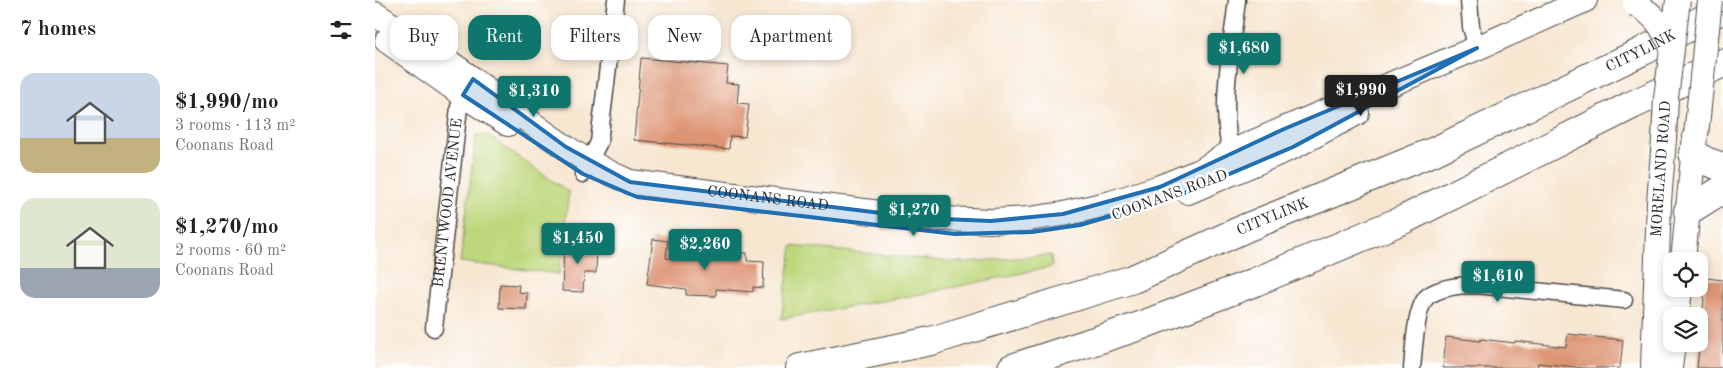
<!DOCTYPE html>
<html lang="en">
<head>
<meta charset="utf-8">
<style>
	body { margin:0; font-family:"Old Standard TT",serif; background:#f2f2f2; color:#202124; height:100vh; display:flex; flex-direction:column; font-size:19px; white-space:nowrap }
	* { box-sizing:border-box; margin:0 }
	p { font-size:16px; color:#757577 }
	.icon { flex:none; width:28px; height:28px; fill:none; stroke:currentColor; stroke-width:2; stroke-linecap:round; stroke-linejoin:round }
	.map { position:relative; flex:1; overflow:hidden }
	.details { display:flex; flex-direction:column; background:#fff; width:375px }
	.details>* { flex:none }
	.top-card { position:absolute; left:15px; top:15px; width:475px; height:45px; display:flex; gap:10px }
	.tools { position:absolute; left:1288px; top:252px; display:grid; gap:10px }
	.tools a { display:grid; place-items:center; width:45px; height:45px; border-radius:10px; background:#fff; box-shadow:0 2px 8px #0003; font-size:25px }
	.price { position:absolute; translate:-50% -42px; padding:0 11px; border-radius:5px; background:#0f766e; color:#fff; font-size:16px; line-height:32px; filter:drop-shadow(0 1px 2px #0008) }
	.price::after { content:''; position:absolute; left:50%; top:30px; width:15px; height:11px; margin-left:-8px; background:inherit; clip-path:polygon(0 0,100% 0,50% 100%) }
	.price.on { background:#222; color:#fff }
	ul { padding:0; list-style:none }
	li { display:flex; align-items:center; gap:15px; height:125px; padding:0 20px }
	li span { display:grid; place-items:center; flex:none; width:140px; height:100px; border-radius:15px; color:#555 }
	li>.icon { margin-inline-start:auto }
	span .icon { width:60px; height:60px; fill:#fffc; stroke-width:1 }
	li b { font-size:21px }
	h2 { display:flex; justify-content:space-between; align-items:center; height:60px; padding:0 20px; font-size:21px }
	.pill { padding:0 18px; border-radius:15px; background:#fff; box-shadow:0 2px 8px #0003; font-size:18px; line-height:45px }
	.pill.on { background:#0f766e; color:#fff }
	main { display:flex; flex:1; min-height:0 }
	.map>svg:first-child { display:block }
	.green { fill:#bed77c; stroke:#748154 }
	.building { fill:#dd9473 }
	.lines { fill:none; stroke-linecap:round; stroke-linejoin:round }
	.street-casing { stroke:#4a4744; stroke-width:19 }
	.secondary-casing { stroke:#4a4744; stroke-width:26 }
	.highway-casing { stroke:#4a4744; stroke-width:30 }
	.street { stroke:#fff; stroke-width:16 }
	.secondary { stroke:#fff; stroke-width:24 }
	.highway { stroke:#fff; stroke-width:28 }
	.secondary-bridge-casing { stroke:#4a4744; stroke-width:26; stroke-linecap:butt }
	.secondary-bridge { stroke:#fff; stroke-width:24 }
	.marked { fill:#1f6fb2; fill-opacity:0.2; stroke:#1f6fb2; stroke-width:4; stroke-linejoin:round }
	.labels { text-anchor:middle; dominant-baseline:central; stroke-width:5; stroke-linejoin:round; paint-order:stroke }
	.street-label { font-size:15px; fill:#2b2b2b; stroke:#fff }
</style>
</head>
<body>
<main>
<section class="details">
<h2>7 homes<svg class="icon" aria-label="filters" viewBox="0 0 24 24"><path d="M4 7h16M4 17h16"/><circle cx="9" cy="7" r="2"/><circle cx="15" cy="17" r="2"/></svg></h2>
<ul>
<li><span style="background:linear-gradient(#c9d6e8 65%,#c2b280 0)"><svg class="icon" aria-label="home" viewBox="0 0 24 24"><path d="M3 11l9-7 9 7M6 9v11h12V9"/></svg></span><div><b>$1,990/mo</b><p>3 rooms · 113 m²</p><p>Coonans Road</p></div></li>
<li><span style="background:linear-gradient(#dfe7d0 70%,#9aa5b1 0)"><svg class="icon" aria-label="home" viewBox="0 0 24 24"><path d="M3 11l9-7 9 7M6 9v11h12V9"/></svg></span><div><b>$1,270/mo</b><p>2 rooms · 60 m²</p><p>Coonans Road</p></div></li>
</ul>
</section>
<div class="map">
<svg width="1348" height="368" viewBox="0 0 1348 368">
	<rect width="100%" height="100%" fill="#fff"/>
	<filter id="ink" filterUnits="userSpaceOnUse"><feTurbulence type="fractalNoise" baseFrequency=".02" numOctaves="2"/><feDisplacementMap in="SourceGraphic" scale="10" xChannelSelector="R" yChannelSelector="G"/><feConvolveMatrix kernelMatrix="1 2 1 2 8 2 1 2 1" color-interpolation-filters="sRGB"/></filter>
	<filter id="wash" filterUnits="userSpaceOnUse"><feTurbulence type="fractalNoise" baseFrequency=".0096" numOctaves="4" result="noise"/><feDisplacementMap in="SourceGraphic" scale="20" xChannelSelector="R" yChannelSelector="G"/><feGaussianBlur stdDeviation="1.12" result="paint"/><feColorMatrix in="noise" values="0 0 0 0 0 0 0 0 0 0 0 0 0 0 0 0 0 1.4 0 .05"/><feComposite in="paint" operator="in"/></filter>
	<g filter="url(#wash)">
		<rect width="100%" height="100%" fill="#f7e6d0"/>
		<path class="green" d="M 101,135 L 112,135 L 194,192 L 184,274 L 85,262 Z
			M 417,246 L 570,261 L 591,262 L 676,255 L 677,267 L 546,294 L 406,319 Z"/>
		<g id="blocks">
			<path class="building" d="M 266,58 L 353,66 L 351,83 L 364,84 L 362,103 L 374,104 L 370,137 L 355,136 L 354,149 L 259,140 Z
				M 278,239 L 293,241 L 291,258 L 325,262 L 326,247 L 343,247 L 343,251 L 372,253 L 372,261 L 389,262 L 388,288 L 378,287 L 378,292 L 341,289 L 341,296 L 311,295 L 311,289 L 272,284 Z
				M 195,242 L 222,243 L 221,273 L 209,273 L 208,292 L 187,291 L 189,247 L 195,247 Z
				M 1331,278 L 1348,280 L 1348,368 L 1322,368 Z
				M 125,284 L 144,285 L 143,292 L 152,293 L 151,309 L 124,308 Z
				M 1193,334 L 1248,340 L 1245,368 L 1209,368 L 1163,363 L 1162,368 L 1068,368 L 1071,337 L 1105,341 L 1106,339 L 1140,343 L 1140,341 L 1191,347 Z"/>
		</g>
	</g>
	<g filter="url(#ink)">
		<use href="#blocks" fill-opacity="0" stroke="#4a4744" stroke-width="1"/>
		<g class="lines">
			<g class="street-casing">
				<g id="street">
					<path d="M 1094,0 L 1096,27 L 1102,48"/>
					<path d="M 858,161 C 843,108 856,54 862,0"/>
					<path d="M 208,174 L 224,142 L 241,0"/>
					<path id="s1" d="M 59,328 L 84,107 L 88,95 L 94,86"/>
					<path d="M 1037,368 C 1039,352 1040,306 1053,296 C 1066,287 1087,285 1102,285 L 1249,300"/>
				</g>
			</g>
			<g class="secondary-casing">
				<g id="secondary">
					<path id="s2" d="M 0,14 C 33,36 67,56 99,80 C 149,117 197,158 255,182 L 546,218 L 616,221 L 654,219 L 688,214 L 736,203 L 785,187 L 827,170 L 856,152 L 909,129 L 1102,48 L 1210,0"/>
					<path d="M 12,41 L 88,95 L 133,124"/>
					<path d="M 813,192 L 918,147 L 982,113"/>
					<path d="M 1308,261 L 1320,136"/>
					<path d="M 1302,316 L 1305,289"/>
					<path d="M 1278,368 L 1284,202 L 1289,139"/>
					<path d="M 1295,368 L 1298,344"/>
				</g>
			</g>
			<g class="highway-casing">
				<g id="highway">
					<path d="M 1318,153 L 1330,161 L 1348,167"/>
					<path d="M 1313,211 L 1348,189"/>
					<path id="s3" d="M 425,368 L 556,341 L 758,279 L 873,227 L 1060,151 L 1268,51 L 1348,9"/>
					<path d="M 637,368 L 762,327 L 880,282 L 1030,219 L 1257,105 L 1348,63"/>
				</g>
			</g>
			<use href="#street" class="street"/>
			<use href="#secondary" class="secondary"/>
			<use href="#highway" class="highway"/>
			<g class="secondary-bridge-casing">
				<path id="secondary-bridge" d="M 1260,4 C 1281,15 1287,27 1297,47
					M 1321,135 L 1335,0
					M 1289,139 L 1291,98 L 1303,0"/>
			</g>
			<use href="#secondary-bridge" class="secondary-bridge"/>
		</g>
	</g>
	<path class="marked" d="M 1102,48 L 918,147 L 798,198 L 705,225 L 657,232 L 580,234 L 262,197 L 208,174 L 88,95 L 98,79 L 191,147 L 255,182 L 546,218 L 616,221 L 688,214 L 785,187 L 909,129 Z"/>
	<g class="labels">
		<g class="street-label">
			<text stroke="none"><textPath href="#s3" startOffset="902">CITYLINK</textPath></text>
			<text transform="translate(1287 169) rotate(-86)">MORELAND ROAD</text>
			<text transform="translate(795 196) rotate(-20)">COONANS ROAD</text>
			<text stroke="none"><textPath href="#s2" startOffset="445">COONANS ROAD</textPath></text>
			<text stroke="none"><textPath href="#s1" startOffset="126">BRENTWOOD AVENUE</textPath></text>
			<text stroke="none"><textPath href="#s3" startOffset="498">CITYLINK</textPath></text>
		</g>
	</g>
</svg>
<div class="tools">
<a><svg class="icon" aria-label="locate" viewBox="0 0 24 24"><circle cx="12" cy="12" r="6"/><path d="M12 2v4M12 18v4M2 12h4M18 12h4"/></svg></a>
<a><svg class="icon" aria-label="layers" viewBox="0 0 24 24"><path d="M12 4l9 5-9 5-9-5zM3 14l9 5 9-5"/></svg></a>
</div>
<b class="price" style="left:869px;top:75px">$1,680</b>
<b class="price on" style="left:986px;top:117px">$1,990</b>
<b class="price" style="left:159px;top:118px">$1,310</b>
<b class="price" style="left:539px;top:237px">$1,270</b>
<b class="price" style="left:203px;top:265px">$1,450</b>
<b class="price" style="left:330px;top:271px">$2,260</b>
<b class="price" style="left:1123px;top:303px">$1,610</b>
<div class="top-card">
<a class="pill">Buy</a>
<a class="pill on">Rent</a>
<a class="pill">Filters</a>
<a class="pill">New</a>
<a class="pill">Apartment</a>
</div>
</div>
</main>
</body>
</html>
